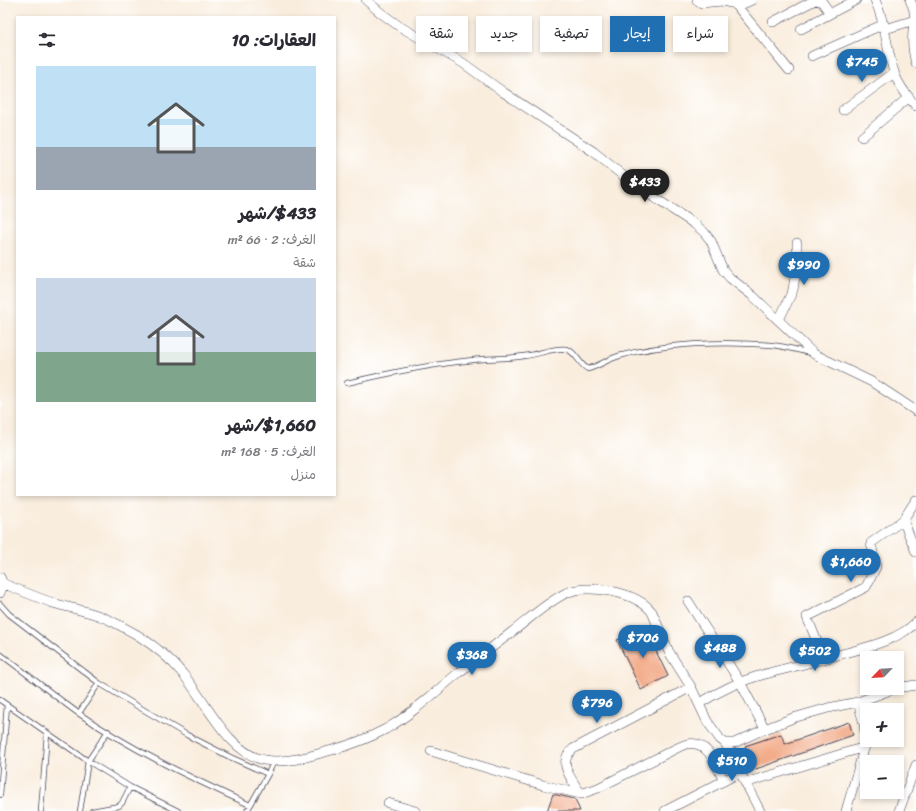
<!DOCTYPE html>
<html lang="ar">
<head>
<meta charset="utf-8">
<style>
	body { margin:0; font-family:Sriracha,"Playpen Sans Arabic",sans-serif; background:#f2f2f3; color:#2b2b33; direction:rtl; height:100vh; display:flex; flex-direction:column; font-size:15px; white-space:nowrap }
	* { box-sizing:border-box; margin:0 }
	p { font-size:13px; color:#7c7c81 }
	.icon { flex:none; width:22px; height:22px; fill:none; stroke:currentColor; stroke-width:2; stroke-linecap:round; stroke-linejoin:round }
	.map { position:relative; flex:1; overflow:hidden; direction:ltr }
	.details { position:absolute; left:16px; top:16px; width:320px; height:480px; display:flex; flex-direction:column; background:#fff; border-radius:0px; box-shadow:0 2px 6px #0003; direction:rtl }
	.details>* { flex:none }
	.banner { position:absolute; left:348px; top:16px; width:380px; height:36px; direction:rtl; display:flex; gap:8px }
	.needle { width:26px; rotate:245deg }
	.controls { position:absolute; left:860px; top:651px; display:grid; gap:8px }
	.controls a { display:grid; place-items:center; width:44px; height:44px; border-radius:0px; background:#fff; box-shadow:0 2px 6px #0003; font-size:20px }
	.price { position:absolute; translate:-50% -34px; padding:0 9px; border-radius:14px; background:#1f6fb2; color:#fff; font-size:13px; line-height:26px; filter:drop-shadow(0 1px 2px #0008) }
	.price::after { content:''; position:absolute; left:50%; top:24px; width:12px; height:9px; margin-left:-6px; background:inherit; clip-path:polygon(0 0,100% 0,50% 100%) }
	.price.current { background:#222; color:#fff }
	ul { padding:0; list-style:none }
	li { display:grid; align-content:center; gap:8px; height:212px; padding:0 20px }
	li span { display:grid; place-items:center; height:124px; border-radius:0px; color:#555 }
	li>.icon { margin-inline-start:auto }
	span .icon { width:72px; height:72px; fill:#fffc; stroke-width:1 }
	li b { font-size:17px }
	h2 { display:flex; justify-content:space-between; align-items:center; height:48px; padding:0 20px; font-size:17px }
	.pill { padding:0 14px; border-radius:0px; background:#fff; box-shadow:0 2px 6px #0003; font-size:14px; line-height:36px }
	.pill.current { background:#1f6fb2; color:#fff }
	.map>svg:first-child { display:block }
	.building { fill:#f3ac8a }
	.lines { fill:none; stroke-linecap:round; stroke-linejoin:round }
	.service-casing { stroke:#424053; stroke-width:6 }
	.minor-casing { stroke:#424053; stroke-width:10 }
	.service { stroke:#fff; stroke-width:4.5 }
	.minor { stroke:#fff; stroke-width:9 }
</style>
</head>
<body>
<div class="map">
<svg width="916" height="811" viewBox="0 0 916 811">
	<rect width="100%" height="100%" fill="#fff"/>
	<filter id="ink" filterUnits="userSpaceOnUse"><feTurbulence type="fractalNoise" baseFrequency=".025" numOctaves="2"/><feDisplacementMap in="SourceGraphic" scale="8" xChannelSelector="R" yChannelSelector="G"/><feConvolveMatrix kernelMatrix="1 2 1 2 8 2 1 2 1" color-interpolation-filters="sRGB"/></filter>
	<filter id="wash" filterUnits="userSpaceOnUse"><feTurbulence type="fractalNoise" baseFrequency=".012" numOctaves="4" result="noise"/><feDisplacementMap in="SourceGraphic" scale="16" xChannelSelector="R" yChannelSelector="G"/><feGaussianBlur stdDeviation="0.9" result="paint"/><feColorMatrix in="noise" values="0 0 0 0 0 0 0 0 0 0 0 0 0 0 0 0 0 1.4 0 .05"/><feComposite in="paint" operator="in"/></filter>
	<g filter="url(#wash)">
		<rect width="100%" height="100%" fill="#f9eddd"/>
		<g id="blocks">
			<path class="building" d="M 645,629 L 668,676 L 641,690 L 617,640 Z
				M 849,722 L 853,735 L 753,770 L 745,746 L 781,734 L 785,744 Z
				M 553,794 L 575,799 L 580,811 L 547,811 Z"/>
		</g>
	</g>
	<g filter="url(#ink)">
		<use href="#blocks" fill-opacity="0" stroke="#424053" stroke-width="1"/>
		<g class="lines">
			<g class="service-casing">
				<path id="service" d="M 347,383 C 389,373 431,364 473,360 C 490,358 507,359 524,356 C 537,355 554,347 566,349 C 576,351 579,365 588,369 C 599,366 608,359 619,356 C 665,343 724,341 771,345 C 784,346 797,350 810,353
					M 0,604 L 9,614 L 99,683 L 132,703 L 187,735 L 230,757 L 268,774
					M 0,654 C 26,673 52,694 78,713 C 132,750 191,778 250,805
					M 0,700 L 88,761 L 130,787 L 178,811
					M 79,713 L 99,683
					M 0,795 L 7,705
					M 41,811 L 47,733
					M 80,811 L 88,761 L 108,731
					M 92,811 L 119,806 L 122,803 L 130,787
					M 247,811 L 268,774 L 274,761"/>
			</g>
			<g class="minor-casing">
				<path id="minor" d="M 366,0 L 381,13 L 399,26 L 463,63 L 503,92 L 594,152 L 632,183 L 693,223 L 704,232 L 711,241 L 723,270 L 730,278 L 753,296 L 814,354 L 872,382 L 916,411
					M 697,0 L 701,3 L 722,1 L 741,5 L 752,0
					M 732,0 L 789,70
					M 817,0 L 822,2 L 830,13
					M 875,0 C 886,23 886,48 894,72 C 898,85 907,96 916,106
					M 910,0 C 916,11 915,19 913,31 C 912,42 913,53 916,63
					M 773,22 L 815,0
					M 801,29 L 856,0
					M 885,29 L 915,20
					M 812,56 L 884,24
					M 843,110 L 894,73
					M 862,137 L 909,97
					M 779,320 L 793,290 L 797,263 L 797,243
					M 903,520 L 916,552
					M 0,577 L 3,584 L 0,593
					M 2,583 C 19,590 36,597 53,603 C 67,607 81,610 94,614 C 110,619 125,628 139,636 C 156,647 171,659 183,674 C 205,700 228,753 264,760 C 286,764 311,756 332,750 C 351,745 369,738 386,729 C 412,714 434,693 457,674 C 475,660 494,646 512,632 C 529,619 546,603 566,593 C 588,583 637,592 652,612 L 669,652 L 691,687 L 707,721 L 720,739 L 725,743 L 734,743 L 765,729 L 793,718 L 828,708 L 858,702 L 896,688 L 916,685
					M 688,601 L 740,682 L 765,729
					M 824,659 L 807,617 L 866,587 L 876,567 L 871,543 L 903,520 L 916,500
					M 700,703 C 718,692 737,682 758,676 C 783,669 809,663 835,656 C 859,649 899,641 916,622
					M 725,743 L 760,811
					M 431,751 L 543,785 L 581,794 L 598,788 L 675,749 C 679,747 683,745 687,744 C 708,739 716,766 724,781
					M 745,783 L 865,747
					M 581,794 C 572,779 556,763 573,749 L 691,687
					M 388,803 L 415,811
					M 665,811 L 739,773
					M 846,811 L 866,742 L 864,724 L 858,702
					M 899,811 L 916,765"/>
			</g>
			<use href="#service" class="service"/>
			<use href="#minor" class="minor"/>
		</g>
	</g>
</svg>
<div class="controls">
<a><svg class="needle" viewBox="-14 -14 28 28"><path d="M0-13l5 13h-10z" fill="#e53935"/><path d="M0 13l5-13h-10z" fill="#7c7c81"/></svg></a>
<a>+</a>
<a>−</a>
</div>
<b class="price" style="left:862px;top:83px">$745</b>
<b class="price current" style="left:645px;top:203px">$433</b>
<b class="price" style="left:804px;top:286px">$990</b>
<b class="price" style="left:851px;top:583px">$1,660</b>
<b class="price" style="left:643px;top:659px">$706</b>
<b class="price" style="left:720px;top:669px">$488</b>
<b class="price" style="left:815px;top:672px">$502</b>
<b class="price" style="left:472px;top:676px">$368</b>
<b class="price" style="left:597px;top:724px">$796</b>
<b class="price" style="left:732px;top:782px">$510</b>
<div class="banner">
<a class="pill">شراء</a>
<a class="pill current">إيجار</a>
<a class="pill">تصفية</a>
<a class="pill">جديد</a>
<a class="pill">شقة</a>
</div>
<section class="details">
<h2>العقارات: 10<svg class="icon" aria-label="filters" viewBox="0 0 24 24"><path d="M4 7h16M4 17h16"/><circle cx="9" cy="7" r="2"/><circle cx="15" cy="17" r="2"/></svg></h2>
<ul>
<li><span style="background:linear-gradient(#bfe0f5 65%,#9aa5b1 0)"><svg class="icon" aria-label="home" viewBox="0 0 24 24"><path d="M3 11l9-7 9 7M6 9v11h12V9"/></svg></span><div><b>$433/شهر</b><p>الغرف: 2 · 66 m²</p><p>شقة</p></div></li>
<li><span style="background:linear-gradient(#c9d6e8 60%,#7fa58c 0)"><svg class="icon" aria-label="home" viewBox="0 0 24 24"><path d="M3 11l9-7 9 7M6 9v11h12V9"/></svg></span><div><b>$1,660/شهر</b><p>الغرف: 5 · 168 m²</p><p>منزل</p></div></li>
</ul>
</section>
</div>
</body>
</html>
